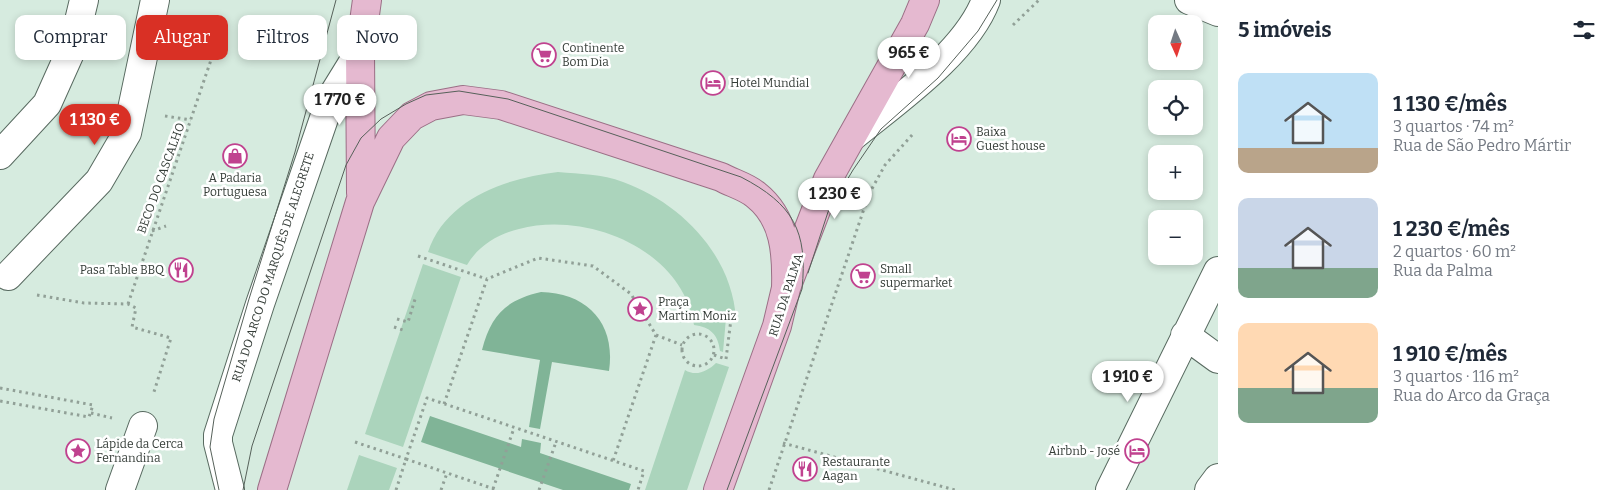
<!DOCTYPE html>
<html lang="pt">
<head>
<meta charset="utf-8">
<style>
	body { margin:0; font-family:Bitter,serif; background:#f6f6f7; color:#1f2937; height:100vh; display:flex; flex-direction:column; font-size:19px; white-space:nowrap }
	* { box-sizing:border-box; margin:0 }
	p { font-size:16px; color:#747a83 }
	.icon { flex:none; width:28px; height:28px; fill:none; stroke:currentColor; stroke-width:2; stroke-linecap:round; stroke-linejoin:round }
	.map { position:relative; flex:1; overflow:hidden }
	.panel { display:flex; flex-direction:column; background:#fff; width:400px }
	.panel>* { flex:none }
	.banner { position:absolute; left:15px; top:15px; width:475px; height:45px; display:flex; gap:10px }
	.needle { width:32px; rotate:177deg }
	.tools { position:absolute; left:1148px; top:15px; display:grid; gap:10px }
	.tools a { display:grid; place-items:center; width:55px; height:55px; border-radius:10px; background:#fff; box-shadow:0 2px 8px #0003; font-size:25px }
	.price { position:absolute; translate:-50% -42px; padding:0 11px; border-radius:18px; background:#fff; color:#222; font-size:16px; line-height:32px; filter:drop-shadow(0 1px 2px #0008) }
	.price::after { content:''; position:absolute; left:50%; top:30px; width:15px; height:11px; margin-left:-8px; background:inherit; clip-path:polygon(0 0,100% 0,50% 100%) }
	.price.active { background:#d93025; color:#fff }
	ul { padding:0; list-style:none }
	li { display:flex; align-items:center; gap:15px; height:125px; padding:0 20px }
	li span { display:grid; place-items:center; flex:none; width:140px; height:100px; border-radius:10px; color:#555 }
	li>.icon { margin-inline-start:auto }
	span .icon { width:60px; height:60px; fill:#fffc; stroke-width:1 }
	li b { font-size:21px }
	h2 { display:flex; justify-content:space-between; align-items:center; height:60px; padding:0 20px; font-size:21px }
	.chip { padding:0 18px; border-radius:10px; background:#fff; box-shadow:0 2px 8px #0003; font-size:18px; line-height:45px }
	.chip.active { background:#d93025; color:#fff }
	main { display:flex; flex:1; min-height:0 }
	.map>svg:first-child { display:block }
	.green { fill:#abd4bc }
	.water { fill:#80b497 }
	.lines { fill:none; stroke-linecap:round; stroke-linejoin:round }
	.minor-casing { stroke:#586a60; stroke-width:30 }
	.major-casing { stroke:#9b6f86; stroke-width:30 }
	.path { stroke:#91a097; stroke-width:3; stroke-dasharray:2.5 4; stroke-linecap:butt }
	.minor { stroke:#fff; stroke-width:28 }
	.major { stroke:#e5b9d0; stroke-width:28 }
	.tram { stroke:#56615a; stroke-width:1 }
	.labels { text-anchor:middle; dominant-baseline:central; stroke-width:5; stroke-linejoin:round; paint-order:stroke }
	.poi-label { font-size:12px; fill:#343c37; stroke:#fff; text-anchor:start }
	.street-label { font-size:12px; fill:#343c37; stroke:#fff }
</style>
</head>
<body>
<main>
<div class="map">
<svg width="1218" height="490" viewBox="0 0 1218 490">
	<rect width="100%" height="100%" fill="#d6ebdf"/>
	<path class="green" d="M 558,172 C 580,174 602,174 623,182 C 681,203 732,255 736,319 L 726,318 L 723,352 L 720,351 C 718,334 710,327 694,325 C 682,249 587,211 519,229 C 498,234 478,246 467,265 L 428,252 C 446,198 507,178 558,172 Z
		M 423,264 L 461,277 L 403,447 L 365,434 Z
		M 716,363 L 729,367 L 687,490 L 645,490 L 685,370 C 696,377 708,371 716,363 Z
		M 359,455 L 397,468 L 389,490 L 347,490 Z"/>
	<path class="water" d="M 541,292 C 588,293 616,324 609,371 L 552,362 L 540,429 L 529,427 L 540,360 L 482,350 C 491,315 506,300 541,292 Z
		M 430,416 L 521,447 L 522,439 L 541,443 L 540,453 L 631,484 L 629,490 L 563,490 L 421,442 Z"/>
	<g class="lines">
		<g class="minor-casing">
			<path id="minor" d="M 1189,0 L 1218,12
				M 852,137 C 896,101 966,53 986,0
				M 0,155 L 47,104 L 73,46 L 84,0
				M 8,276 L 99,181 L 127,133 L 155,0
				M 1185,335 L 1218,359
				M 120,490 L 143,426
				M 230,490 L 218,443 L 218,435 L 260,304 L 331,98 L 360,51
				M 1110,490 L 1218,271
				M 1209,490 L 1218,478"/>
		</g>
		<g class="major-casing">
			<path id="major" d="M 361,193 L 360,51 L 367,0
				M 272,490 L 360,202 L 391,138 L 412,116 L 431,106 L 463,100 L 501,105 L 721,177 C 732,183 747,187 756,195 C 785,218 787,253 786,288
				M 718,490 L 777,326 L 786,288 L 828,179 L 915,24 L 925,0"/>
		</g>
		<path class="path" d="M 1013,25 L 1039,0
			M 165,116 L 191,120
			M 152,231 L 166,226
			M 418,256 L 487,279
			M 37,295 L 84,303 L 128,304 L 136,308 L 132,327 L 171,338 L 153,395
			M 128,304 L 212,57
			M 397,319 L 408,322 L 416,296
			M 394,327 L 406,331
			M682 350a16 16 0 1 1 32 0a16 16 0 1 1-32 0Z
			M 656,335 L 682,345
			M 714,355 L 726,359
			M 726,359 L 731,319
			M 0,388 L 93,405 L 89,417 L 0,401
			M 444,404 L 487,279 L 538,258 L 593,266 L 631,294 L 656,335 L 613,461
			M 91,413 L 112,418
			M 355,442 L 406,459 L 427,398 L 644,471 L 638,490
			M 783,443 L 955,490
			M 493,489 L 514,428
			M 396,490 L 406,459 L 497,490
			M 441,490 L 447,473
			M 539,490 L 556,442
			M 769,490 L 869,194 L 885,165 L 913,134"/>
		<use href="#minor" class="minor"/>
		<use href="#major" class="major"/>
		<path class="tram" d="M 808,273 L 828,212 L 853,170 L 881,129 L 938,78 L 978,31 L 997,0
			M 219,490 L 210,447 L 214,419 L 249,299 L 295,152 L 336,0
			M 243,490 L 252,446 L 346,165 L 361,138 L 381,119 L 406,104 L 426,95 L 459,91 L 508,99 L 741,177 C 793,204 808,231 802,289 L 727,490"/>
	</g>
	<defs>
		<g id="supermarket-ring" transform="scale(1.25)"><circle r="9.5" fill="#fff" stroke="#c0428f" stroke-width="1.5"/><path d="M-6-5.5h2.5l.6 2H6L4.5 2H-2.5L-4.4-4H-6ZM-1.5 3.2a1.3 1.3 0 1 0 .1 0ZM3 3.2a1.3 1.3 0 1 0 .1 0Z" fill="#c0428f"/></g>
		<g id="hotel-ring" transform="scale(1.25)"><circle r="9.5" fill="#fff" stroke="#c0428f" stroke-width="1.5"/><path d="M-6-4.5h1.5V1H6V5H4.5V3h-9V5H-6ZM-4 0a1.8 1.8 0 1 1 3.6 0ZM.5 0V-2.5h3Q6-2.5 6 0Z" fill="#c0428f"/></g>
		<g id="shop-ring" transform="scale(1.25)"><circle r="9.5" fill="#fff" stroke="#c0428f" stroke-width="1.5"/><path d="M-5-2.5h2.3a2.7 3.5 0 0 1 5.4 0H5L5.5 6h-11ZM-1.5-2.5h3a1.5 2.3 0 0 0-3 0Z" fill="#c0428f"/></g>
		<g id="restaurant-ring" transform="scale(1.25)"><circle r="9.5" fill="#fff" stroke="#c0428f" stroke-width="1.5"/><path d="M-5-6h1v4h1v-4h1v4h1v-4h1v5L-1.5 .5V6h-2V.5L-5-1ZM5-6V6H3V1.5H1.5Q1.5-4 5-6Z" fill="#c0428f"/></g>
		<g id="sight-ring" transform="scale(1.25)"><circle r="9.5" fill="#fff" stroke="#c0428f" stroke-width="1.5"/><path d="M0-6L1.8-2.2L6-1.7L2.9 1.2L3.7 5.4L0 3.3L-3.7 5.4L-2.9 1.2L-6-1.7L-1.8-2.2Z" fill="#c0428f"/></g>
	</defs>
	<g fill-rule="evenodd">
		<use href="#supermarket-ring" x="544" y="55"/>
		<use href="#hotel-ring" x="713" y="83"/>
		<use href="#hotel-ring" x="959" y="139"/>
		<use href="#shop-ring" x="235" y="156"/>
		<use href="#restaurant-ring" x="181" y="270"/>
		<use href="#supermarket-ring" x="863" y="276"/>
		<use href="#sight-ring" x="640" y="309"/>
		<use href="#sight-ring" x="78" y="451"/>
		<use href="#hotel-ring" x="1137" y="451"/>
		<use href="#restaurant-ring" x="805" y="469"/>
	</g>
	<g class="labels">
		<g class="poi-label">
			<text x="562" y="48">Continente<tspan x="562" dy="14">Bom Dia</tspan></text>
			<text x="730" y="83">Hotel Mundial</text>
			<text x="976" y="132">Baixa<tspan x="976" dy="14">Guest house</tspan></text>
			<text x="235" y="178" text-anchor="middle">A Padaria<tspan x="235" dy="14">Portuguesa</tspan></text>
			<text x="880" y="269">Small<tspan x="880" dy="14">supermarket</tspan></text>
			<text x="164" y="270" text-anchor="end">Pasa Table BBQ</text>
			<text x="658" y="302">Praça<tspan x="658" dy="14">Martim Moniz</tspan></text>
			<text x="96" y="444">Lápide da Cerca<tspan x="96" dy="14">Fernandina</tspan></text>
			<text x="1120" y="451" text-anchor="end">Airbnb - José</text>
			<text x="822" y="462">Restaurante<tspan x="822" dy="14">Aagan</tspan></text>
		</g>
		<g class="street-label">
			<text transform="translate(161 178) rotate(-70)">BECO DO CASCALHO</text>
			<text transform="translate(273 267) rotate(-72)">RUA DO ARCO DO MARQUÊS DE ALEGRETE</text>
			<text transform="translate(786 295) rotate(-72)">RUA DA PALMA</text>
		</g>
	</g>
</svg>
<div class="tools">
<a><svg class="needle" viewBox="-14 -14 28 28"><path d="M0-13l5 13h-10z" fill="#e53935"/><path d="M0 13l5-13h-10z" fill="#747a83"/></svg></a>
<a><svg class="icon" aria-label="locate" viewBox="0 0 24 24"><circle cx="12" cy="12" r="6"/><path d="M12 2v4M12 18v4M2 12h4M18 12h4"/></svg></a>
<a>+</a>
<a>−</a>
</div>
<b class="price" style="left:909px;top:79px">965 €</b>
<b class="price" style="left:340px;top:126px">1 770 €</b>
<b class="price active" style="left:95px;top:146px">1 130 €</b>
<b class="price" style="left:835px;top:220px">1 230 €</b>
<b class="price" style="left:1128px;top:403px">1 910 €</b>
<div class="banner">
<a class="chip">Comprar</a>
<a class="chip active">Alugar</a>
<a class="chip">Filtros</a>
<a class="chip">Novo</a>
</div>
</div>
<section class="panel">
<h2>5 imóveis<svg class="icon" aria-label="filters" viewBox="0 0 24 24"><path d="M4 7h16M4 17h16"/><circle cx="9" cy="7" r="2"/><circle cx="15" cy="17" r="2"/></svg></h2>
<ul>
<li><span style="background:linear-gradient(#bfe0f5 75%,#b9a48a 0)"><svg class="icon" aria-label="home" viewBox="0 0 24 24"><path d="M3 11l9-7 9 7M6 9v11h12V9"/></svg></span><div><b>1 130 €/mês</b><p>3 quartos · 74 m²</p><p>Rua de São Pedro Mártir</p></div></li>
<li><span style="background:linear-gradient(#c9d6e8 70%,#7fa58c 0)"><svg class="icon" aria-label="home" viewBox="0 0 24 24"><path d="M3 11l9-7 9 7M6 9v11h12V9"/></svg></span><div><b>1 230 €/mês</b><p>2 quartos · 60 m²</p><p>Rua da Palma</p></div></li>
<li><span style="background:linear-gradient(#ffd9b3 65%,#7fa58c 0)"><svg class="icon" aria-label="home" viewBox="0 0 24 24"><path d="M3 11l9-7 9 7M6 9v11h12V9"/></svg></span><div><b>1 910 €/mês</b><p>3 quartos · 116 m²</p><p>Rua do Arco da Graça</p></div></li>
</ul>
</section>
</main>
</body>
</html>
